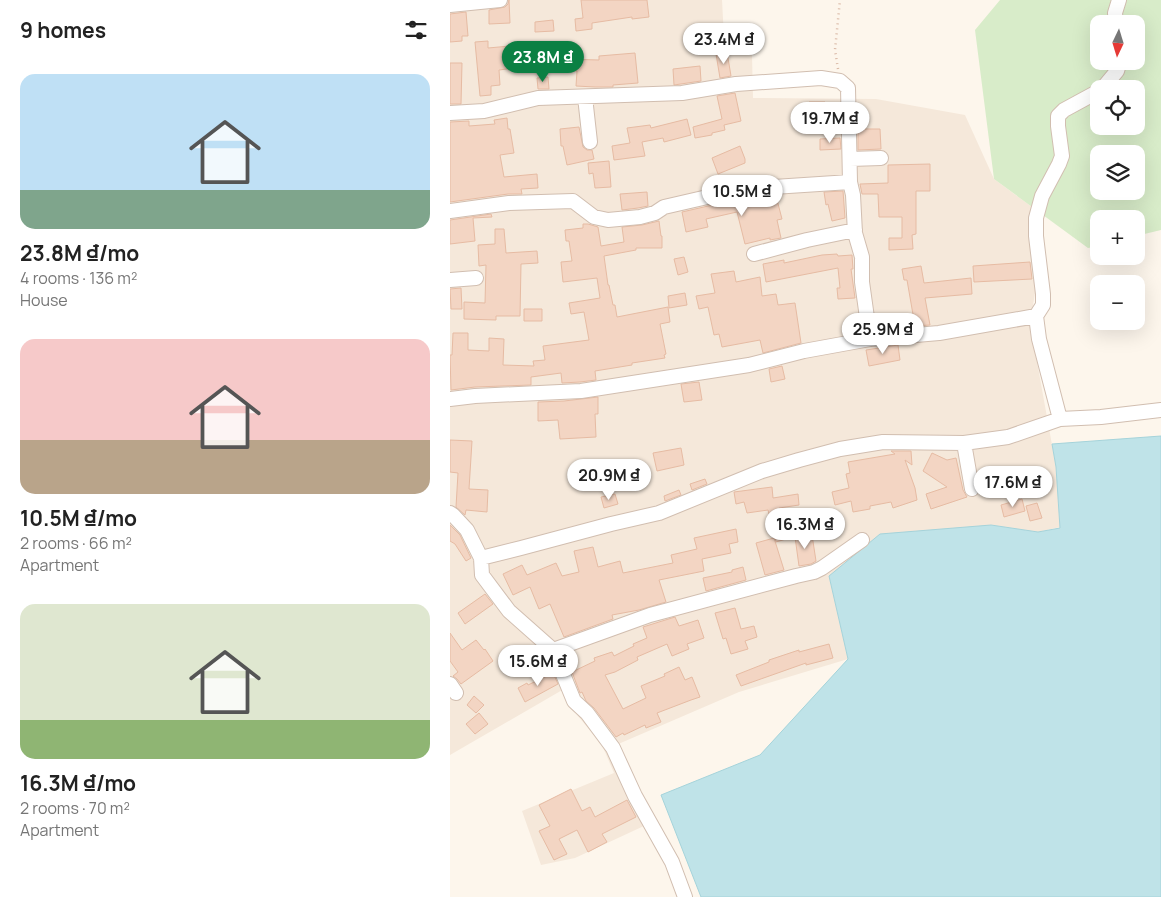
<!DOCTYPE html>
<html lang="en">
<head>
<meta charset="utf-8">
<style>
	body { margin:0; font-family:Manrope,sans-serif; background:#f2f2f2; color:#222; height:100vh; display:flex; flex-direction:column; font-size:19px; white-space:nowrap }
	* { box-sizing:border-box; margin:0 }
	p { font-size:16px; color:#767676 }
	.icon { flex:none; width:28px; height:28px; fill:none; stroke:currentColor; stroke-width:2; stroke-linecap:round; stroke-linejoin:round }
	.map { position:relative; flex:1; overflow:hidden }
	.details { display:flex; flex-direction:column; background:#fff; width:450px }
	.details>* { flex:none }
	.needle { width:32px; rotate:184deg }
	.controls { position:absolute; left:640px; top:15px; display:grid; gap:10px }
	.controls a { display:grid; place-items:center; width:55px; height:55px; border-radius:10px; background:#fff; box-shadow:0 5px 20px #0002; font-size:25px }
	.price { position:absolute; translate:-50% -42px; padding:0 11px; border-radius:18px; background:#fff; color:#222; font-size:16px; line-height:32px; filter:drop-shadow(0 1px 2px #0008) }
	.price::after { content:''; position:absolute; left:50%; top:30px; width:15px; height:11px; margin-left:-8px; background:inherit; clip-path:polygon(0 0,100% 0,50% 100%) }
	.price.selected { background:#0b8043; color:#fff }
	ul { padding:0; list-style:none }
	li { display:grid; align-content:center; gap:10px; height:265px; padding:0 20px }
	li span { display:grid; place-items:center; height:155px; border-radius:15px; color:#555 }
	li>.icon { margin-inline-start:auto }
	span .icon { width:90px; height:90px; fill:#fffc; stroke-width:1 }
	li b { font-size:21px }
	h2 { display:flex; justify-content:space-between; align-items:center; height:60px; padding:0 20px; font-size:21px }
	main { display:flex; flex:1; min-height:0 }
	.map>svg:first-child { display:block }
	.residential { fill:#f5e8da }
	.green { fill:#d8ecc9; fill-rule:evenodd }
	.water { fill:#bfe3e8; stroke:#a5d3da }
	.building { fill:#f3d5c3; stroke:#e6bba3 }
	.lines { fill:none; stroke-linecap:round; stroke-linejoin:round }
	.minor-casing { stroke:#d1beb0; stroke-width:16 }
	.path { stroke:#d9b8a5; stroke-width:2.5; stroke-dasharray:1 4; stroke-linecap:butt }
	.minor { stroke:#fff; stroke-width:14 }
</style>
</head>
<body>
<main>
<section class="details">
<h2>9 homes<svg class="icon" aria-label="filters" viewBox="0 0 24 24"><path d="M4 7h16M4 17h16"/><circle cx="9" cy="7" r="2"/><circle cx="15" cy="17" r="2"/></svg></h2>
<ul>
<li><span style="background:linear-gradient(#bfe0f5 75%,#7fa58c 0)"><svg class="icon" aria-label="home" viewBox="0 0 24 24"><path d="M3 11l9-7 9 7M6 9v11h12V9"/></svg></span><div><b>23.8M ₫/mo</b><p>4 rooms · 136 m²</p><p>House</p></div></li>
<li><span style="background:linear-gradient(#f6c9c9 65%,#b9a48a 0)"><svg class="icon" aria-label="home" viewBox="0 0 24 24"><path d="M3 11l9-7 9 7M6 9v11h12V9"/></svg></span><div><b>10.5M ₫/mo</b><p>2 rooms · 66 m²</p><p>Apartment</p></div></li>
<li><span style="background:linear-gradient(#dfe7d0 75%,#8fb573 0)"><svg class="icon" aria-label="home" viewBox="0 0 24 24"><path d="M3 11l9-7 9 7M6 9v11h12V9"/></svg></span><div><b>16.3M ₫/mo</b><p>2 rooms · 70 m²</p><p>Apartment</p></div></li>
</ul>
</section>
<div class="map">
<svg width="711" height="897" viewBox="0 0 711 897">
	<rect width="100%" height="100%" fill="#fdf6ec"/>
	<path class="residential" d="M 0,0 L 272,0 L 274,38 L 302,55 L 303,98 L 426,99 L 515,115 L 544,179 L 582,207 L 586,287 L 580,323 L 606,467 L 610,527 L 588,532 L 541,525 L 379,576 L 398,659 L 289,692 L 166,745 L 196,825 L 125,858 L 91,865 L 72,811 L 164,773 L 152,745 L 128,716 L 114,689 L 0,755 Z"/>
	<path class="green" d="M 550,0 L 711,0 L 711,230 L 686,236 L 686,219 L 649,219 L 649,246 L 638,248 L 544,179 L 525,30 ZM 649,24 L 686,24 L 686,61 L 649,61 ZM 649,89 L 686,89 L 686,126 L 649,126 ZM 649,154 L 686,154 L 686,191 L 649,191 Z"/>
	<path class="water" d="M 711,436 L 711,897 L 251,897 L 211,795 L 310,755 L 398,659 L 379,576 L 430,534 L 541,525 L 588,532 L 610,528 L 606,467 L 602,444 Z"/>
	<path class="building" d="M 59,0 L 60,23 L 39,24 L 39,10 L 55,7 L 58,4 Z
		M 131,0 L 197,0 L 199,17 L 182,19 L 182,17 L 142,23 L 142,29 L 126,31 L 125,19 L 133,18 Z
		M 16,12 L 18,36 L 12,36 L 12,41 L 0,42 L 0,14 Z
		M 103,20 L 104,31 L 85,32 L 85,22 Z
		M 38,41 L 38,48 L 71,45 L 73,67 L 49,70 L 50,85 L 41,86 L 41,95 L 30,96 L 25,42 Z
		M 277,52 L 281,76 L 270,78 L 266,54 Z
		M 185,53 L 188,83 L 163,85 L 163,87 L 145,87 L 126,86 L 127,71 L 112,70 L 112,59 L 149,60 L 149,56 Z
		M 0,63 L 12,63 L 11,104 L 0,104 Z
		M 250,66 L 251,81 L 224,85 L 223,69 Z
		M 98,77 L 99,89 L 88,89 L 87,78 Z
		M 285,93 L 291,121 L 274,125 L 275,130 L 262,133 L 262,135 L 245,138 L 243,127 L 272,119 L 267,96 Z
		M 359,102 L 375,102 L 375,117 L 359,117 Z
		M 57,118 L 58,129 L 60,129 L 64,153 L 50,155 L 54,177 L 87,174 L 88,188 L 71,189 L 72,194 L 58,194 L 0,202 L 0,122 L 19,121 L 19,126 L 45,124 L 44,120 Z
		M 237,119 L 241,135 L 214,142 L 213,138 L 192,142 L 195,156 L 164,160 L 162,146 L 180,143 L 177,128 L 200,125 L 201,128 Z
		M 129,127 L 133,147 L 137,150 L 142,150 L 144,159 L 117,165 L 113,146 L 111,146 L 110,129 Z
		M 408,129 L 430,129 L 431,149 L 408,150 Z
		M 390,138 L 391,149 L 370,150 L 370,139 Z
		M 290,146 L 295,159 L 295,163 L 268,174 L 262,158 Z
		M 159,161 L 161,187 L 145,188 L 143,173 L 139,174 L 138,163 Z
		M 480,164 L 480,191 L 466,191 L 466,234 L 462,235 L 463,249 L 439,250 L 439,238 L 452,238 L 452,217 L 429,217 L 428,194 L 412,194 L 410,184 L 438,183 L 438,165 Z
		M 393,191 L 395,218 L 382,221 L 378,204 L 376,205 L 374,192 Z
		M 197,192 L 198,206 L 188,208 L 172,210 L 170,194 Z
		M 326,196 L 332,219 L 327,220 L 331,238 L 320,240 L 320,238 L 295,244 L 287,212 L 256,219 L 258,227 L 236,232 L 232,212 L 293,198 Z
		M 41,214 L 42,217 L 23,218 L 25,241 L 0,244 L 0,220 Z
		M 209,221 L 211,236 L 212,236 L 212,248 L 186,248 L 186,250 L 154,256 L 158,285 L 159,285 L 163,305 L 165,305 L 167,317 L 218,307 L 220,322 L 210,324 L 216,354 L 214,355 L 215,358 L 182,363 L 182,365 L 145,371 L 146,380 L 130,382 L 112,383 L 111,373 L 81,377 L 81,385 L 25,387 L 1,390 L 0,355 L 2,355 L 3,333 L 18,333 L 18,350 L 39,351 L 39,338 L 54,339 L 53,365 L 84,366 L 83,361 L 95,360 L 93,346 L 139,340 L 134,312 L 121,314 L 119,303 L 150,298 L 147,278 L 113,282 L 111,262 L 122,261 L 119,241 L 116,241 L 115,230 L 133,228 L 133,224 L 138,224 L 148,227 L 151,246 L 174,242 L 172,227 L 192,225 Z
		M 45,229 L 54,229 L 56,253 L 87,251 L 88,263 L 71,264 L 70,316 L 46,316 L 46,320 L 14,319 L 14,302 L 35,303 L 36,265 L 29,266 L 28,245 L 45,244 Z
		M 387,254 L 388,256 L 402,255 L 403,269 L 401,269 L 405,298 L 388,299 L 387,288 L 390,288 L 388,268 L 316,282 L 313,264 L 334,260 L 334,263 L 372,255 Z
		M 234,257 L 238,272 L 228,275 L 224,259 Z
		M 580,262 L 582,279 L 524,282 L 523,266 Z
		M 471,266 L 474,283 L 521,278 L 522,294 L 475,298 L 480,325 L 465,326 L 457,280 L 454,280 L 452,269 Z
		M 284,271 L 286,282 L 310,277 L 312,296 L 326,294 L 328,305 L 345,303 L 351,343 L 313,353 L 310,340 L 272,347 L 269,334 L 264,335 L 258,307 L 249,309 L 246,296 L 265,293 L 261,274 Z
		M 11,288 L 12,309 L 1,309 L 0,289 Z
		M 235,293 L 237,305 L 219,308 L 218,296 Z
		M 74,309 L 92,309 L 92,321 L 74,321 Z
		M 448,345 L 450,360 L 419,366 L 416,350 Z
		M 332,366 L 335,379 L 321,382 L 319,369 Z
		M 249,382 L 252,400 L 234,402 L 231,384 Z
		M 148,397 L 148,414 L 145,414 L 146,437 L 110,439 L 108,420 L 88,421 L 88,402 L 114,401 Z
		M 0,440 L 22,441 L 19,489 L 38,490 L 37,512 L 16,510 L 15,515 L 6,507 L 8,473 L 0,472 Z
		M 231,448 L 234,465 L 207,471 L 203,453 Z
		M 441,451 L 461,451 L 462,465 L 455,460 L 465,488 L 467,500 L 443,508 L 441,502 L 420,506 L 420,509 L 403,512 L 401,501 L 385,505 L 382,492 L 399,488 L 396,474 L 400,473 L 398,462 L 445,454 Z
		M 482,453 L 497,460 L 506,458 L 513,490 L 517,497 L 481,509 L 476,494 L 497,487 L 473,471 Z
		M 255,479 L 257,484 L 242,490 L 240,484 Z
		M 322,487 L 323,498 L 348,494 L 349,505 L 329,508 L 336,539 L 326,542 L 318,510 L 297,513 L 294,502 L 286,504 L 284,492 Z
		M 229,490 L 231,495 L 215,501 L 214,496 Z
		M 165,494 L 168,504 L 154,508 L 151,497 Z
		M 572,499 L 575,511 L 554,517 L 551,505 Z
		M 587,503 L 592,518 L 580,521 L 576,506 Z
		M 0,525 L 10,535 L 21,558 L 16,561 L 5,544 L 0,541 Z
		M 286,529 L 288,542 L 279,544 L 281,553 L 252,559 L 254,571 L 209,580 L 216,602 L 189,610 L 162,615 L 163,619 L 114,637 L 100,604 L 89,609 L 80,587 L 63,595 L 53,574 L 72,565 L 77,575 L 106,563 L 112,576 L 129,572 L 124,551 L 143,547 L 148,567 L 170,561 L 173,573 L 223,563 L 221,555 L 247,549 L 244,538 Z
		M 362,535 L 366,561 L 361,564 L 349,566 L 345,537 Z
		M 324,538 L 334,570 L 315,575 L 306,543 Z
		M 293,567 L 296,580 L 256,591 L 253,578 L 282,572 L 282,570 Z
		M 35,594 L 43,604 L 15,624 L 8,613 Z
		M 285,608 L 291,629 L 304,626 L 307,637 L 295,641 L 298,649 L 281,654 L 276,638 L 273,639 L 265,613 Z
		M 225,617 L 229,626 L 248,620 L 254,638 L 237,644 L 239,649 L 222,656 L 217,644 L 187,657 L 188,660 L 165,672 L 155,675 L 173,709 L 196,698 L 191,686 L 215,676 L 214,674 L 229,667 L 235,680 L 242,677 L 250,697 L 241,700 L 207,713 L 211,722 L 196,728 L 195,725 L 174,735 L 173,733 L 166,737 L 144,708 L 136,701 L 132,692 L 130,693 L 122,672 L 145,661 L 144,658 L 162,652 L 164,656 L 184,646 L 183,644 L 197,638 L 193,627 Z
		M 0,633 L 12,650 L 26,640 L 34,650 L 35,649 L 43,661 L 11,684 L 7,679 L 3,676 L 8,672 L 0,661 Z
		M 379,644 L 383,658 L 356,665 L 356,663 L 291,686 L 286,675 L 319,662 L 319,660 L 349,650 L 349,652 Z
		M 103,673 L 108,684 L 75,702 L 68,688 L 77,683 L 78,685 Z
		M 24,696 L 34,705 L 26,713 L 17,705 Z
		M 29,713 L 38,724 L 25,734 L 16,724 Z
		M 121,789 L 132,811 L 140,807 L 145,817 L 177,800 L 186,817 L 152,834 L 157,842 L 138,852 L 127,830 L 109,839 L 117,854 L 104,860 L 89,831 L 100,826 L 89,805 Z"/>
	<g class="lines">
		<g class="minor-casing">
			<path id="minor" d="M 0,5 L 50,0
				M 666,24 L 665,13 L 669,0
				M 652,89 L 667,71 L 670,61
				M 649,91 L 614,110 L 608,116 L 608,126 L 612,156 L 609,164 L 592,196 L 586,218 L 586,236 L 593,294 L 593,305 L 586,316 L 589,339 L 610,419 L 651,417 L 711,410
				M 135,97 L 140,142
				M 0,113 L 34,111 L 88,98 L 232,93 L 286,84 L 371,78 L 390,81 L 398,88 L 400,182 L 403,195 L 405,233 L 412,257 L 412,282 L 420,339 L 354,351 L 299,365 L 131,391 L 25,396 L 0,399
				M 400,159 L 431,158
				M 0,211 L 59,203 L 123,201 L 144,217 L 158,220 L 190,217 L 205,213 L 214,207 L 292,189 L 400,182
				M 304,254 L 357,240 L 405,230
				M 0,280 L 26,278
				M 420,339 L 489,333 L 586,316
				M 514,443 L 558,437 L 610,419
				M 0,513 L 3,515 L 17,530 L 31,558 L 32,575 L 59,611 L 103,650 L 124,701 L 137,713 L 163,748 L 185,796 L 222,862 L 235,897
				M 31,558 L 71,548 L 161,524 L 209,513 L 312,471 L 349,460 L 390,449 L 433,442 L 514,443 L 522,489
				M 103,650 L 200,615 L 346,576 L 364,572 L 372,568 L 412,540
				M 0,684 L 6,693"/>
		</g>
		<path class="path" d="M 388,69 L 385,50 L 390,0"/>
		<use href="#minor" class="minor"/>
	</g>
</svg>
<div class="controls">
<a><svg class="needle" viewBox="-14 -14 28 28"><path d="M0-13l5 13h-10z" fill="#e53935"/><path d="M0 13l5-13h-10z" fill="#767676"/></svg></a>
<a><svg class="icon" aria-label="locate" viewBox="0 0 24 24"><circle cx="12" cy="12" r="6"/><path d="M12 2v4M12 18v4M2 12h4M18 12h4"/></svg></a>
<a><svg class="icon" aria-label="layers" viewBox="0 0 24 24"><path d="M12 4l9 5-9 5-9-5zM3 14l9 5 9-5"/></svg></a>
<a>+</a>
<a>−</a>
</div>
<b class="price" style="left:274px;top:65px">23.4M ₫</b>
<b class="price selected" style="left:93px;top:83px">23.8M ₫</b>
<b class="price" style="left:380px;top:144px">19.7M ₫</b>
<b class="price" style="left:292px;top:217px">10.5M ₫</b>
<b class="price" style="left:433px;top:355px">25.9M ₫</b>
<b class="price" style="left:159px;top:501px">20.9M ₫</b>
<b class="price" style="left:563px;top:508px">17.6M ₫</b>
<b class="price" style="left:355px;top:550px">16.3M ₫</b>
<b class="price" style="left:88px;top:687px">15.6M ₫</b>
</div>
</main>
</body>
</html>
